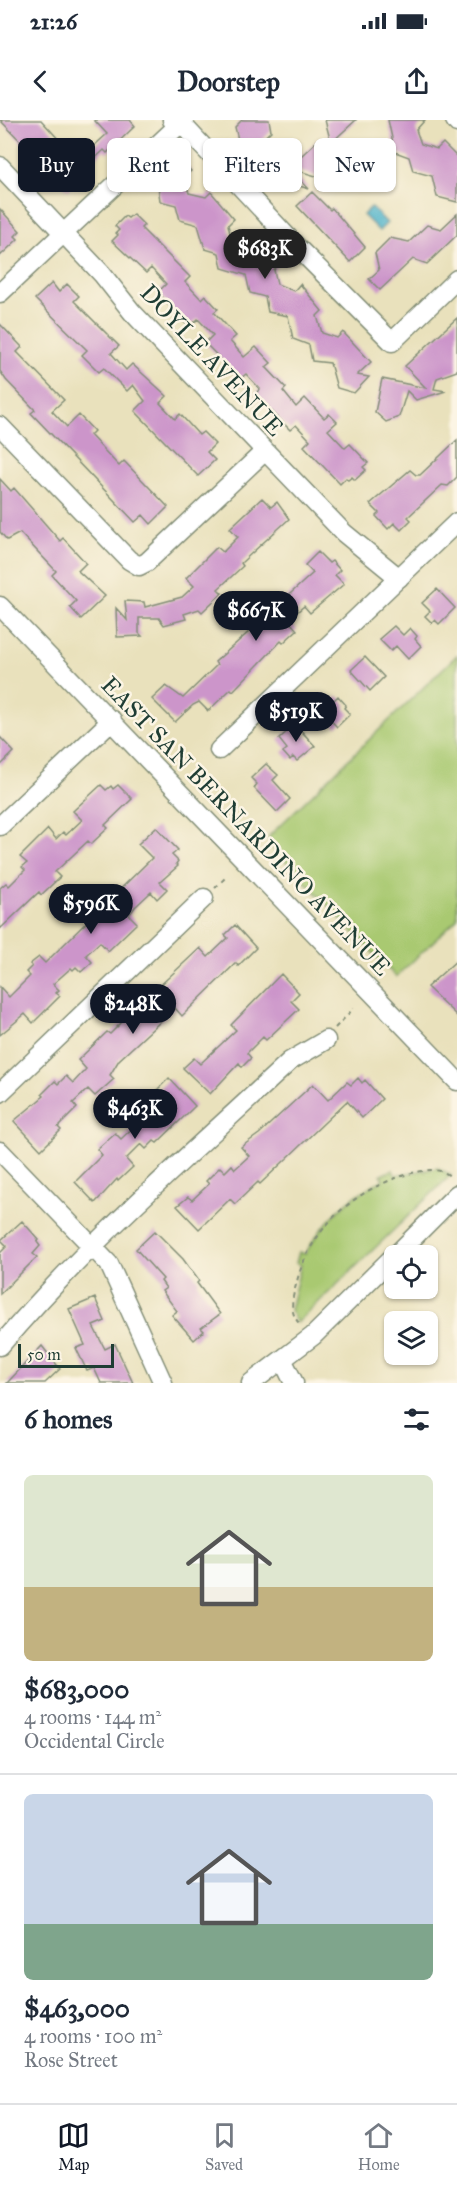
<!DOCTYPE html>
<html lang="en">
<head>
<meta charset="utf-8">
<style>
	body { margin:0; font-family:"IM FELL Great Primer",serif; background:#f6f6f7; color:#1f2937; height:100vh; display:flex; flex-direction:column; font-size:22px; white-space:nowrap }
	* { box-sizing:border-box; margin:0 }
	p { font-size:20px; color:#747a83 }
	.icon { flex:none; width:33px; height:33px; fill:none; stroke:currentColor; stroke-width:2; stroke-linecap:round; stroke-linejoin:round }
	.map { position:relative; height:1263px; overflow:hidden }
	.details { display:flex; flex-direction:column; background:#fff; flex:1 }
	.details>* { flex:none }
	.top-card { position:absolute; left:18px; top:18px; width:422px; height:54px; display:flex; gap:12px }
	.controls { position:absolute; left:384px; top:1125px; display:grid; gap:12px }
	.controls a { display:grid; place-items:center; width:54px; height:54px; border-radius:9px; background:#fff; box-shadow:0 2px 4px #0004; font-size:30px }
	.scale { position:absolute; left:18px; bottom:15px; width:96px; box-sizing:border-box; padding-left:6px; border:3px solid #1f3d34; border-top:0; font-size:16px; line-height:21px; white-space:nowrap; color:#1f3d34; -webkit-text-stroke:4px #fcf5e5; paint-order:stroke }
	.price { position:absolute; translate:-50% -51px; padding:0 14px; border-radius:21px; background:#111827; color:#fff; font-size:20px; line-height:39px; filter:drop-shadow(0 2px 3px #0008) }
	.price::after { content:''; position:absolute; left:50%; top:36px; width:18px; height:14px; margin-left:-9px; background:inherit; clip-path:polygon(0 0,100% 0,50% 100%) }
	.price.current { background:#222; color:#fff }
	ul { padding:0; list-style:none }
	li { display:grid; align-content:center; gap:12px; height:318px; padding:0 24px }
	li+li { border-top:2px solid #e0e1e3 }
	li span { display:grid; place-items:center; height:186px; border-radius:9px; color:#555 }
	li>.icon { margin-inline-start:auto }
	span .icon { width:108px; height:108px; fill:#fffc; stroke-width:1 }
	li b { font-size:26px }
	h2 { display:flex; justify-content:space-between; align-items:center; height:72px; padding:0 24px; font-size:26px }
	.pill { padding:0 21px; border-radius:9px; background:#fff; box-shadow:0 2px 4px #0004; font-size:21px; line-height:54px }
	.pill.current { background:#111827; color:#fff }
	.status { display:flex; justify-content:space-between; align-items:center; height:42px; padding:0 30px; background:#fff; direction:ltr }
	.status svg { height:16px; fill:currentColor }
	header { display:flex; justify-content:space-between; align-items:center; height:78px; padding:0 24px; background:#fff; font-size:27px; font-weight:700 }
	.tabs { display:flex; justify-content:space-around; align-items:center; height:84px; border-top:2px solid #e0e1e3; background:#fff; font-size:16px; color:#747a83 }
	.tabs a { display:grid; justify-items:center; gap:3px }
	.tabs .current { color:#111827 }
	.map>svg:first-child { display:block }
	.green { fill:#a9c971; stroke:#648352; stroke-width:1.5 }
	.water { fill:#4ab1c9; stroke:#34777e; stroke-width:1.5 }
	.building { fill:#cc95ca }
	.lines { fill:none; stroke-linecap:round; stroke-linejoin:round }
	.minor-casing { stroke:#848f78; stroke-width:21 }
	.path { stroke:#848f78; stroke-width:2; stroke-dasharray:4.5 4.5; stroke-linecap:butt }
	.minor { stroke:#fff; stroke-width:18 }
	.labels { text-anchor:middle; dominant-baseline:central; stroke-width:5; stroke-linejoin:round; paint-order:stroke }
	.street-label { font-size:24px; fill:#1f3d34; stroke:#fcf5e5 }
</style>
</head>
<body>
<div class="status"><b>21:26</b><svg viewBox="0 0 49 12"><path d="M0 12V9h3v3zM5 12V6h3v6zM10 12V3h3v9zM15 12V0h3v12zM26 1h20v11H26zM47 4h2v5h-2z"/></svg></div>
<header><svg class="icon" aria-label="back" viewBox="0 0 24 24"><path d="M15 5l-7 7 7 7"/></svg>Doorstep<svg class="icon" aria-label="share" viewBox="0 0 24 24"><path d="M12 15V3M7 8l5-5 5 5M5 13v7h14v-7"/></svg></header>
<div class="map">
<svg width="457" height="1263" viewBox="0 0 457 1263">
	<rect width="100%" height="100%" fill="#fcf5e5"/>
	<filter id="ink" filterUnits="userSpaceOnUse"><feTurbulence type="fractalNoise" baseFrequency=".0167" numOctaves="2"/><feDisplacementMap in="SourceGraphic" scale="12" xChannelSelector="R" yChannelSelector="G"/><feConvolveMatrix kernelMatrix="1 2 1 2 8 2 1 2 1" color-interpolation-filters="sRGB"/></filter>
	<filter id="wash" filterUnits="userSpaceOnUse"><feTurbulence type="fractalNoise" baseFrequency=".008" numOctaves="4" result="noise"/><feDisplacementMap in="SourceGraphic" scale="24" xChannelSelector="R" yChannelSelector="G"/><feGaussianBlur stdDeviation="1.35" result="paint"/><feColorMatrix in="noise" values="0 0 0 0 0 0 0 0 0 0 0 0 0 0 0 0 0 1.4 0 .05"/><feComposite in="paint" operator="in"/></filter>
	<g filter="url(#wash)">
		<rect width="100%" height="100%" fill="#e9e1bc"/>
		<path class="green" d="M 457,535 L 457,799 L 396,857 L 271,726 L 269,716 Z
			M 438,1048 L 451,1055 L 297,1203 L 290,1190 L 301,1145 L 296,1143 L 299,1132 L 305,1134 C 324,1101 348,1076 383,1060 L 381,1055 L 393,1050 L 395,1055 Z"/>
		<path class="water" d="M 371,87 L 387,103 L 379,111 L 363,95 Z"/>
		<g id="blocks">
			<path class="building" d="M 0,0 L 41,0 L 71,33 L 75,29 L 81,35 L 85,31 L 86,33 L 107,14 L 94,0 L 130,0 L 135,6 L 107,33 L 104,30 L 89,44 L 92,47 L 68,70 L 51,52 L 58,45 L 43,29 L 35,36 Z
				M 242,0 L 269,0 L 271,11 L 253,28 L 239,24 L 235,7 Z
				M 325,0 L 356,0 L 331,23 L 334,24 L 337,40 L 319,57 L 289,48 L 309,69 L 271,57 L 261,26 L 301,36 L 318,20 L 331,23 Z
				M 388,0 L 425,0 L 416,10 L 421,24 L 437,29 L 443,23 L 457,37 L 457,82 L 437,77 L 432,56 L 413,51 L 409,37 L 395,32 Z
				M 182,42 L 191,51 L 184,57 L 189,73 L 206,77 L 211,72 L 234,99 L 228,105 L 232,121 L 246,124 L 253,118 L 271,134 L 280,143 L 274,150 L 277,164 L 294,171 L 300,164 L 322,191 L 317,196 L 322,213 L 337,218 L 343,212 L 371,242 L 357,255 L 369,257 L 354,273 L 337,268 L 330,243 L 312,241 L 309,225 L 293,219 L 288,196 L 268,192 L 265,177 L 250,173 L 246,155 L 222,148 L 219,133 L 205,129 L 198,105 L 180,100 L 176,85 L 160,81 L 158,65 Z
				M 312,72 L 330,90 L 332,88 L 365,127 L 350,142 L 297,86 Z
				M 0,89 L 20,111 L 15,116 L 18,119 L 0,136 Z
				M 133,94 L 144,105 L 141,108 L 190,157 L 185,162 L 201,179 L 205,175 L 218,189 L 214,192 L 236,216 L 230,221 L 244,237 L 256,227 L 271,243 L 266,247 L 286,268 L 283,271 L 296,287 L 305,278 L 324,298 L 329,294 L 337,302 L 328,310 L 345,328 L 350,324 L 368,343 L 363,347 L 366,350 L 355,360 L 352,357 L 348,360 L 346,358 L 340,364 L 304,326 L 310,320 L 296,305 L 290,310 L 255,274 L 260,269 L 246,254 L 240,259 L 205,223 L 213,215 L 198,199 L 189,207 L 176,194 L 158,172 L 166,164 L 151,148 L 146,153 L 112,121 L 118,115 L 116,113 L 119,110 L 115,106 L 125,96 L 128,98 Z
				M 457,94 L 457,115 L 427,144 L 413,139 L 380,170 L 369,159 L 379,150 L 375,133 L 390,118 L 409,122 L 427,105 L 441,109 Z
				M 52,163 L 59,172 L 67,164 L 79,176 L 74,181 L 119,226 L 111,233 L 126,250 L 132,244 L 167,276 L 160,283 L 175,299 L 180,294 L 199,315 L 203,312 L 215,324 L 207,332 L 215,340 L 198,356 L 135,291 L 145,281 L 133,265 L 127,271 L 104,248 L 99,252 L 82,235 L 87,230 L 35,179 Z
				M 457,198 L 457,251 L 437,258 L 434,269 L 446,271 L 416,280 L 407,271 L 399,297 L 386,302 L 375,292 L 382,259 L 426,268 L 405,246 Z
				M 0,204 L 22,227 L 17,232 L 64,280 L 52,291 L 67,307 L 79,295 L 94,311 L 90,315 L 116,343 L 119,346 L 124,341 L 168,387 L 151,404 L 143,395 L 135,402 L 31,293 L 35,290 L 6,260 L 0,251 Z
				M 457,320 L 457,357 L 448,366 L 442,365 L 408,397 L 411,400 L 401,410 L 394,403 L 388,409 L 376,396 L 379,393 L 370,384 L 410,350 L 416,355 L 420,355 Z
				M 0,359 L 11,371 L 14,368 L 60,421 L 63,418 L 86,443 L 78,451 L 105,476 L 81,499 L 70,487 L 76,481 L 52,455 L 56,451 L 20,413 L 7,420 L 0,412 Z
				M 262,378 L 271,387 L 277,382 L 289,399 L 241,443 L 243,446 L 218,469 L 222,473 L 202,492 L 199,489 L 184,494 L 186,499 L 164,505 L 159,498 L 139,498 L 139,513 L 142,516 L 117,517 L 116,488 L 127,500 L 125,481 L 144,482 L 145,487 L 182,477 L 194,466 L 186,458 L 217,427 L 223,432 L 238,417 L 230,408 Z
				M 318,432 L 329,443 L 332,441 L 340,450 L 335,455 L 344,464 L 310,493 L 304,486 L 288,500 L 297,510 L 283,523 L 281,521 L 233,571 L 231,569 L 208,591 L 199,582 L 193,585 L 175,602 L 152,579 L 166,566 L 183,578 L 217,545 L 215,542 L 267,496 L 264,494 L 278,481 L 280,483 L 313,453 L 305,445 Z
				M 437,469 L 455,488 L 439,504 L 435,500 L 432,503 L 425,496 L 430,491 L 422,483 Z
				M 394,506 L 403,515 L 410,508 L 417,516 L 415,519 L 421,526 L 408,539 L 396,526 L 391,531 L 379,519 Z
				M 365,537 L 384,557 L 370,571 L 351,550 Z
				M 322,574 L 331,583 L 338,576 L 346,585 L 344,588 L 350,594 L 337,607 L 325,594 L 320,598 L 308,587 Z
				M 295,604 L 315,626 L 297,641 L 293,637 L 290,640 L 283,632 L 287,629 L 279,619 Z
				M 0,617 L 14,632 L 0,646 Z
				M 266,644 L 278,655 L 273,660 L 290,679 L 277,692 L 254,668 L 257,664 L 251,658 Z
				M 101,665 L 106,670 L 111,666 L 113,669 L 118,665 L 132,679 L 105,705 L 108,708 L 91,724 L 88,721 L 55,752 L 60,757 L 41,775 L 39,772 L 0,809 L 0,768 L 6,763 L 9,766 L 25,750 L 22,747 L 27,743 L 20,737 L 48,709 L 56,719 L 63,712 L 66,715 L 82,700 L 73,691 Z
				M 156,707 L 178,730 L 172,735 L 178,741 L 176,744 L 178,746 L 160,762 L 167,769 L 157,779 L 151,772 L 135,787 L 129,795 L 137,803 L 108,831 L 100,822 L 86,835 L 92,842 L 81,852 L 76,847 L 73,850 L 71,848 L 53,864 L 59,870 L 56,873 L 60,876 L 33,903 L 25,894 L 0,915 L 0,867 L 9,877 L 30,856 L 26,852 L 32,846 L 30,844 L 39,837 L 45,843 L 152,738 L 138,724 Z
				M 235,805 L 256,828 L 238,846 L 236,843 L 182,896 L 175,888 L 119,940 L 110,955 L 114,959 L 95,976 L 88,969 L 73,983 L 77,988 L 58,1007 L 61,1010 L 41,1030 L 14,1001 L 44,976 L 42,974 L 55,961 L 58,964 L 66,956 L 73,963 L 86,949 L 78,940 L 107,912 L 110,914 L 125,899 L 123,894 L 133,884 L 136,888 L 200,828 L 208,837 L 228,818 L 225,815 Z
				M 457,840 L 457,896 L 427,867 Z
				M 281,854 L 299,873 L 291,881 L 299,889 L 266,920 L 263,917 L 247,933 L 251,938 L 242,947 L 239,943 L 210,974 L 183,948 L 194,938 L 200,944 L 236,910 L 231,905 Z
				M 169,958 L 195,986 L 157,1023 L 154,1021 L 146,1029 L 141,1024 L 126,1039 L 133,1047 L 118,1061 L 117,1059 L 95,1083 L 75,1062 L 102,1035 L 97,1029 L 115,1013 L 121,1019 L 156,986 L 149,978 Z
				M 358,958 L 362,963 L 365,960 L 382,979 L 362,998 L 347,981 L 260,1064 L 258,1062 L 235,1084 L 230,1079 L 199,1109 L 177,1086 L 188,1077 L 192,1080 L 209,1064 L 206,1061 L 220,1047 L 225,1052 L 232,1045 L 235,1049 L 249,1036 L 241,1027 L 259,1014 L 313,964 L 328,980 L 347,962 L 351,965 Z
				M 22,1101 L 39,1120 L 37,1122 L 40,1126 L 33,1134 L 37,1137 L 0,1174 L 0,1133 L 7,1126 L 1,1120 Z
				M 155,1111 L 183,1139 L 199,1161 L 197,1163 L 220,1194 L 201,1208 L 204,1211 L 194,1220 L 172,1195 L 177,1191 L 162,1171 L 166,1168 L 161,1161 L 163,1159 L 136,1129 Z
				M 95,1178 L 105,1201 L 93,1206 L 105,1229 L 115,1224 L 133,1263 L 101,1263 L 94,1248 L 87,1251 L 76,1228 L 85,1225 L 69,1189 Z
				M 42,1226 L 60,1249 L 45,1263 L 7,1263 Z"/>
		</g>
	</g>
	<g filter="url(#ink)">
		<use href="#blocks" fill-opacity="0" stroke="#848f78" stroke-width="1.5"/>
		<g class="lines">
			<g class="minor-casing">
				<path id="minor" d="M 172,0 L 181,3 L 296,126 L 392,222 L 457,159
					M 455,0 L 457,3
					M 0,46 L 102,154 L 132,192 L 344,413 L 399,458
					M 0,173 L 184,0
					M 0,306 L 129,440 L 139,446 L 147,442 L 265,331
					M 0,486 L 457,961
					M 219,630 L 457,402
					M 0,706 L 112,600
					M 0,973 L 204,778
					M 0,1031 L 109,1144 L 163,1263
					M 395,1136 L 457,1074
					M 0,1226 C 87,1123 191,1034 290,941 L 326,920
					M 283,1241 L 294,1263
					M 251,1263 L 313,1216 L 394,1136"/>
			</g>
			<path class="path" d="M 215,768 L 227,756
				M 335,908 L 354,888
				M 299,1203 C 289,1192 292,1179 296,1165 C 310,1107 356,1068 412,1053 C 426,1050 440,1047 451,1057"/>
			<use href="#minor" class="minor"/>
		</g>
	</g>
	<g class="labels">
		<g class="street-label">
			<text transform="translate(212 240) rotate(47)">DOYLE AVENUE</text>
			<text transform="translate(246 706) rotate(46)">EAST SAN BERNARDINO AVENUE</text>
		</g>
	</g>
</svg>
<div class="controls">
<a><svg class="icon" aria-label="locate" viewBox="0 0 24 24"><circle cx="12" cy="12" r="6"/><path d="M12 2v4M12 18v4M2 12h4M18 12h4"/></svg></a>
<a><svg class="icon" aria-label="layers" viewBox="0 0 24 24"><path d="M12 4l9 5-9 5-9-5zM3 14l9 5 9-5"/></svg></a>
</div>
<div class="scale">50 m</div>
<b class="price current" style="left:265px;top:160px">$683K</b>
<b class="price" style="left:256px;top:522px">$667K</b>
<b class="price" style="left:296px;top:623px">$519K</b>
<b class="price" style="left:91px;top:815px">$596K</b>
<b class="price" style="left:133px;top:915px">$248K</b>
<b class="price" style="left:135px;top:1020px">$463K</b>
<div class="top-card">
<a class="pill current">Buy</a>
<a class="pill">Rent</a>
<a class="pill">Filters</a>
<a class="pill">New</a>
</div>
</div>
<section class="details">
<h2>6 homes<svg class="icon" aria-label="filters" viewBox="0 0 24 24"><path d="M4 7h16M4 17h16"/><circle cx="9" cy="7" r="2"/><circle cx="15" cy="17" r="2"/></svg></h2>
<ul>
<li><span style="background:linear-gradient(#dfe7d0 60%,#c2b280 0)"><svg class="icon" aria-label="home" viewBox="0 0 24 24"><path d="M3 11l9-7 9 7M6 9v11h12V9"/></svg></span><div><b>$683,000</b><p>4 rooms · 144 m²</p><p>Occidental Circle</p></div></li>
<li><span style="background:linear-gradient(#c9d6e8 70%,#7fa58c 0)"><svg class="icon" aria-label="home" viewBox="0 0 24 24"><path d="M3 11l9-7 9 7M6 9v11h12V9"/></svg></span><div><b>$463,000</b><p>4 rooms · 100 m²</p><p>Rose Street</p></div></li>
</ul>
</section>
<nav class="tabs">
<a class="current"><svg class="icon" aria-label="map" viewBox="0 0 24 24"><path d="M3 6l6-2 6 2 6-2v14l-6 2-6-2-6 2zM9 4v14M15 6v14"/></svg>Map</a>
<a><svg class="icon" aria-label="saved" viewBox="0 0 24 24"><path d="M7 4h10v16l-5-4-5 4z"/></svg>Saved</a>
<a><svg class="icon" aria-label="home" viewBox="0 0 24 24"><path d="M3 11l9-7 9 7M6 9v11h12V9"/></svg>Home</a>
</nav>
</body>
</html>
